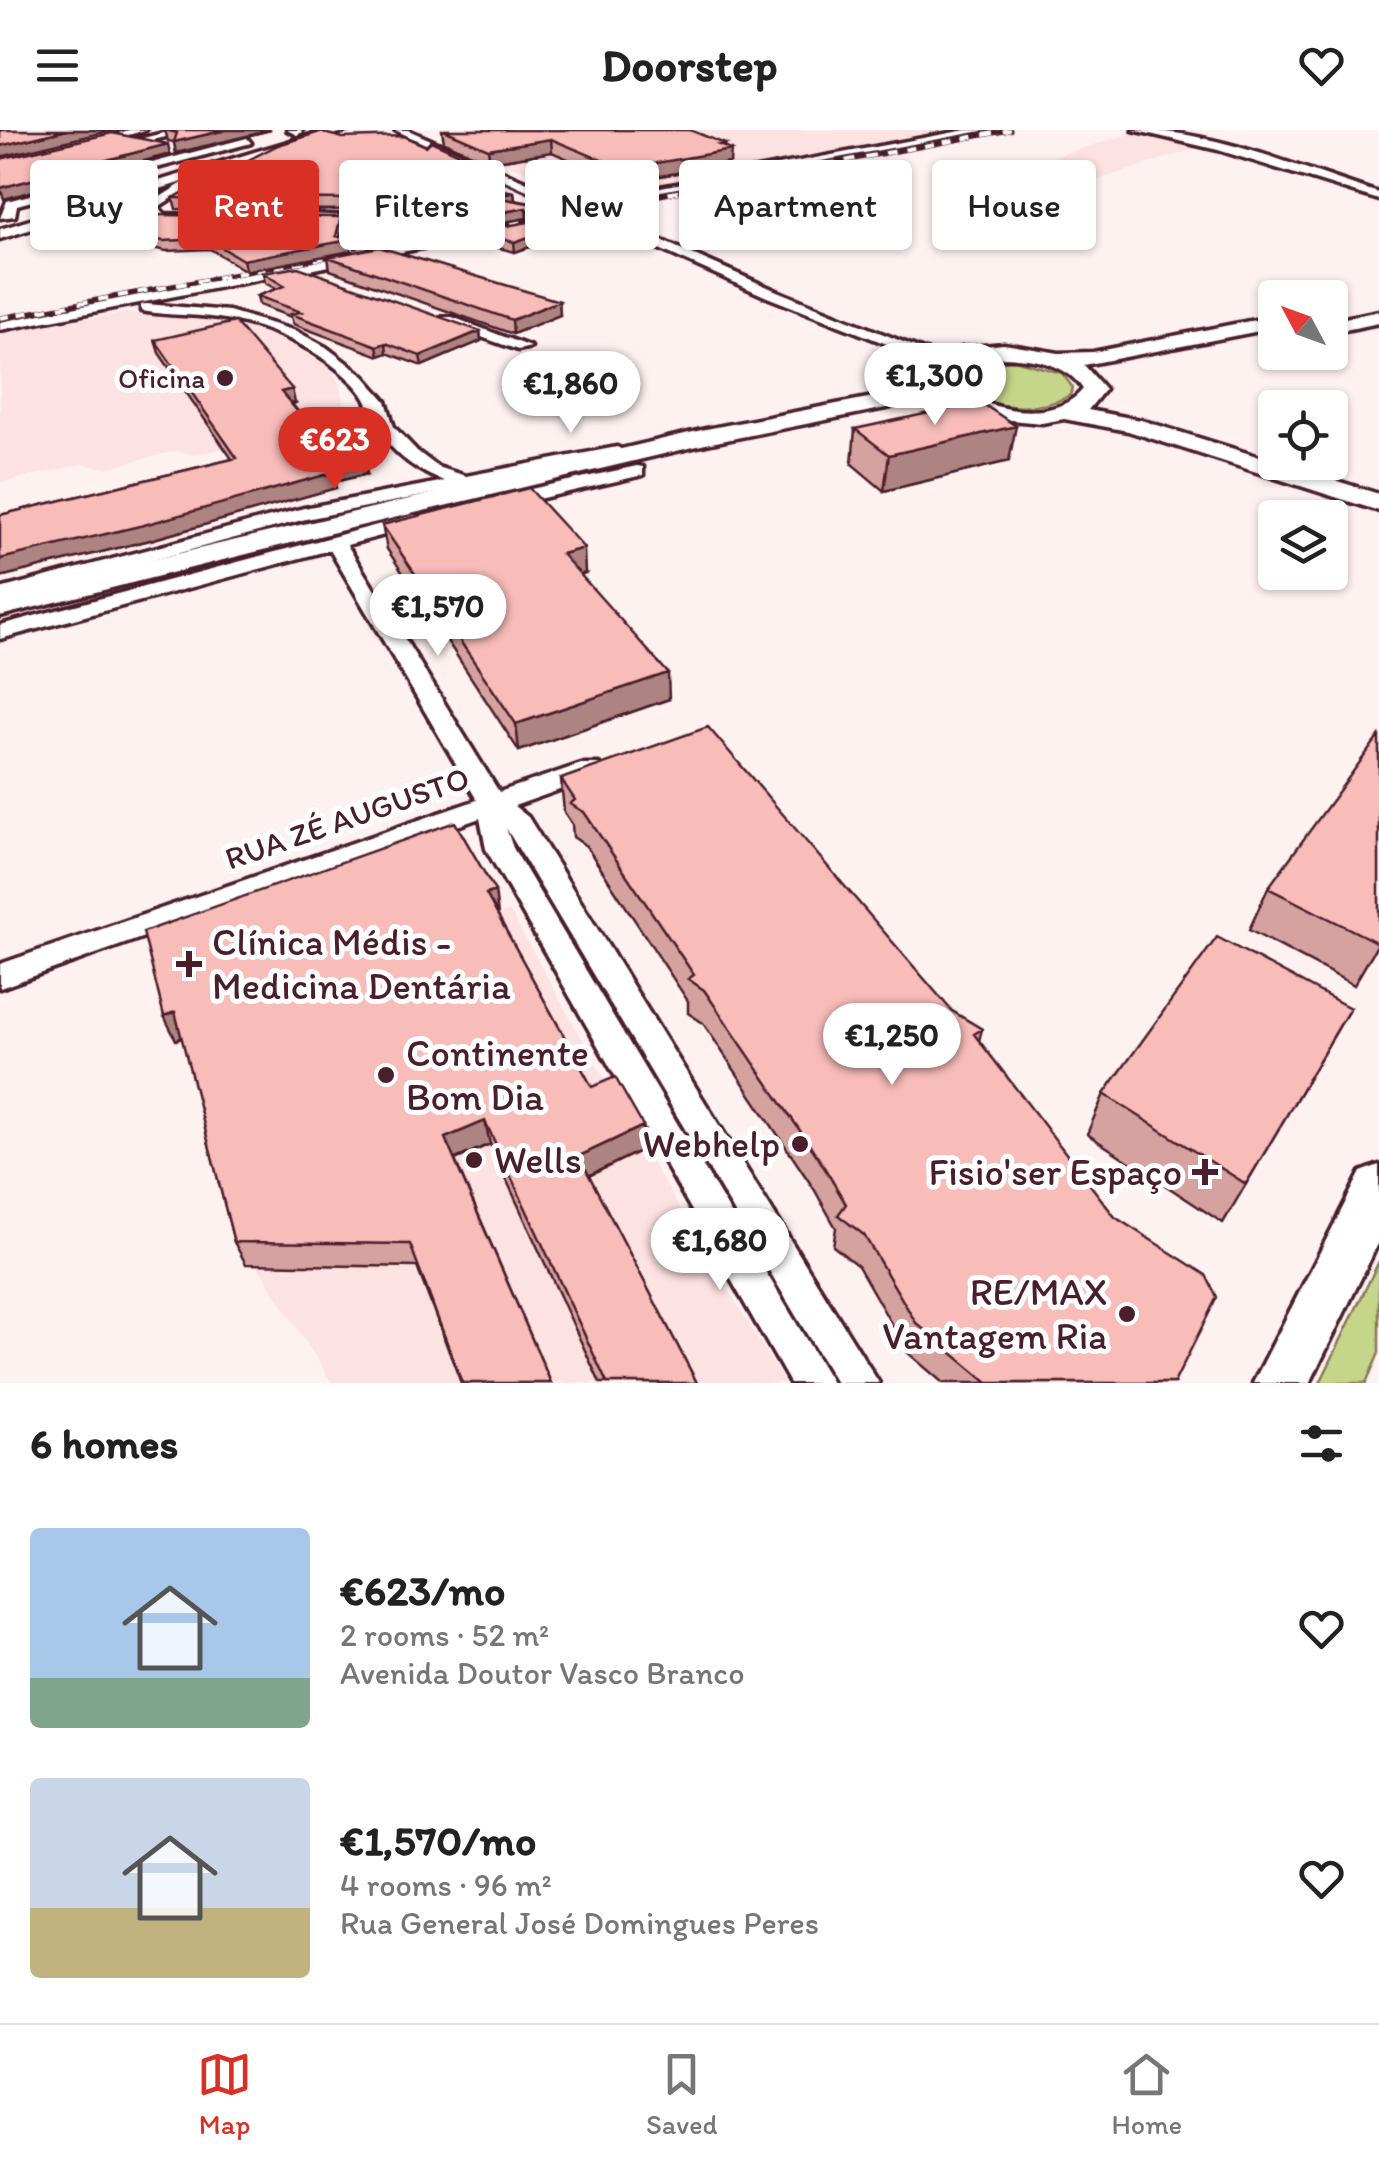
<!DOCTYPE html>
<html lang="en">
<head>
<meta charset="utf-8">
<style>
	body { margin:0; font-family:Itim,sans-serif; background:#f6f6f6; color:#222; height:100vh; display:flex; flex-direction:column; font-size:38px; white-space:nowrap }
	* { box-sizing:border-box; margin:0 }
	p { font-size:32px; color:#767676 }
	.icon { flex:none; width:55px; height:55px; fill:none; stroke:currentColor; stroke-width:2; stroke-linecap:round; stroke-linejoin:round }
	.map { position:relative; height:1253px; overflow:hidden }
	.panel { display:flex; flex-direction:column; background:#fff; flex:1 }
	.panel>* { flex:none }
	.banner { position:absolute; left:30px; top:30px; width:1320px; height:90px; display:flex; gap:20px }
	.needle { width:65px; rotate:311deg }
	.tools { position:absolute; left:1258px; top:150px; display:grid; gap:20px }
	.tools a { display:grid; place-items:center; width:90px; height:90px; border-radius:10px; background:#fff; box-shadow:0 2px 8px #0004; font-size:50px }
	.price { position:absolute; translate:-50% -85px; padding:0 22px; border-radius:35px; background:#fff; color:#222; font-size:32px; line-height:65px; filter:drop-shadow(0 2px 5px #0008) }
	.price::after { content:''; position:absolute; left:50%; top:60px; width:30px; height:22px; margin-left:-15px; background:inherit; clip-path:polygon(0 0,100% 0,50% 100%) }
	.price.current { background:#d93025; color:#fff }
	ul { padding:0; list-style:none }
	li { display:flex; align-items:center; gap:30px; height:250px; padding:0 30px }
	li span { display:grid; place-items:center; flex:none; width:280px; height:200px; border-radius:10px; color:#555 }
	li>.icon { margin-inline-start:auto }
	span .icon { width:120px; height:120px; fill:#fffc; stroke-width:1 }
	li b { font-size:42px }
	h2 { display:flex; justify-content:space-between; align-items:center; height:120px; padding:0 30px; font-size:42px }
	.tag { padding:0 35px; border-radius:10px; background:#fff; box-shadow:0 2px 8px #0004; font-size:35px; line-height:90px }
	.tag.current { background:#d93025; color:#fff }
	header { display:flex; justify-content:space-between; align-items:center; height:130px; padding:0 30px; background:#fff; font-size:45px; font-weight:700 }
	.menu { display:flex; justify-content:space-around; align-items:center; height:140px; border-top:2px solid #e0e0e0; background:#fff; font-size:28px; color:#767676 }
	.menu a { display:grid; justify-items:center; gap:5px }
	.menu .current { color:#d93025 }
	.map>svg:first-child { display:block }
	.built { fill:#fce2e0 }
	.green { fill:#c5d589; stroke:#887a5a; stroke-width:2.5 }
	.lines { fill:none; stroke-linecap:round; stroke-linejoin:round }
	.street-casing { stroke:#4a1f2b; stroke-width:7 }
	.secondary-casing { stroke:#4a1f2b; stroke-width:7 }
	.street { fill:#fff; fill-rule:evenodd }
	.secondary { fill:#fff; fill-rule:evenodd }
	.rail-casing { stroke:#4a1f2b; stroke-width:5 }
	.rail { stroke:#fff; stroke-width:4; stroke-dasharray:10; stroke-linecap:butt }
	.wall { fill:#d5a29f; stroke:#4a1f2b; stroke-width:2.5 }
	.shaded-wall { fill:#ae8482; stroke:#4a1f2b; stroke-width:2.5 }
	.building { fill:#f8bcb9; stroke:#4a1f2b; stroke-width:2.5 }
	.poi-dot { fill:#4a1f2b; stroke:#fff; stroke-width:4 }
	.labels { text-anchor:middle; dominant-baseline:central; stroke-width:10; stroke-linejoin:round; paint-order:stroke }
	.far-poi-label { font-size:28px; fill:#4a1f2b; stroke:#fff; text-anchor:end }
	.street-label { font-size:32px; fill:#4a1f2b; stroke:#fff }
	.near-poi-label { font-size:38px; fill:#4a1f2b; stroke:#fff; text-anchor:start }
</style>
</head>
<body>
<header><svg class="icon" aria-label="menu" viewBox="0 0 24 24"><path d="M4 6h16M4 12h16M4 18h16"/></svg>Doorstep<svg class="icon" aria-label="heart" viewBox="0 0 24 24"><path d="M12 20l-8-8c-3-5 5-10 8-4 3-6 11-1 8 4z"/></svg></header>
<div class="map">
<svg width="1379" height="1253" viewBox="0 0 1379 1253">
	<rect width="100%" height="100%" fill="#fef2f1"/>
	<filter id="ink" filterUnits="userSpaceOnUse"><feTurbulence type="fractalNoise" baseFrequency=".01" numOctaves="2"/><feDisplacementMap in="SourceGraphic" scale="20" xChannelSelector="R" yChannelSelector="G"/><feConvolveMatrix kernelMatrix="1 2 1 2 8 2 1 2 1" color-interpolation-filters="sRGB"/></filter>
	<g filter="url(#ink)">
		<path class="built" d="M 642,0 L 965,0 L 939,1 L 591,68 L 500,31 L 653,6 Z
			M 1133,3 L 1201,17 L 1073,58 L 1007,41 Z
			M 124,183 L 196,186 L 232,193 L 279,208 L 329,237 L 340,254 L 343,274 L 350,281 L 317,295 L 194,325 L 177,321 L 105,338 L 83,334 L 0,353 L 0,202 Z
			M 510,781 L 644,1019 L 784,1253 L 332,1253 L 257,1135 L 246,1134 L 186,906 Z"/>
		<path class="green" d="M 1014,230 L 1062,243 L 1073,258 L 1070,265 C 1042,283 979,282 961,250 L 962,243 L 981,233 Z
			M 1379,1131 L 1379,1223 L 1366,1253 L 1320,1253 Z"/>
		<g class="lines">
			<g class="street-casing">
				<path id="street" d="M 129,0 L 146,0 L 92,15 L 87,12 Z
					M 176,0 L 196,0 L 144,12 L 139,9 Z
					M 287,0 L 301,0 L 302,2 L 297,5 Z
					M 395,0 L 408,0 L 777,161 L 953,232 L 940,235 L 767,167 L 500,48 L 385,103 L 363,121 L 357,117 L 360,108 L 384,94 L 302,91 L 306,84 L 396,88 L 491,44 Z
					M 966,0 L 987,0 L 586,75 L 580,72 Z
					M 1133,0 C 1215,0 1301,39 1379,63 L 1379,70 L 1218,20 Z
					M 247,8 L 251,13 L 17,75 L 15,86 L 0,88 L 7,71 Z
					M 186,51 L 196,53 L 158,77 L 165,84 L 190,85 L 190,91 L 158,90 L 144,77 Z
					M 506,94 L 510,101 L 0,200 L 0,192 Z
					M 146,174 L 229,181 L 296,201 L 326,217 L 364,246 L 386,271 L 394,297 L 418,322 L 438,337 L 466,346 L 617,317 L 626,322 L 617,327 L 306,389 L 0,471 L 0,459 L 304,378 L 445,351 C 419,343 393,324 379,300 C 368,282 372,273 354,254 C 321,220 272,197 225,189 C 198,184 169,186 141,181 L 141,175 Z
					M 442,187 L 452,187 L 531,217 L 518,220 L 442,193 Z
					M 637,336 L 643,337 L 643,345 L 503,377 L 494,371 L 503,365 Z
					M 415,385 L 425,391 L 422,395 L 347,415 L 499,662 L 581,634 L 599,634 L 603,640 L 599,646 L 514,676 L 528,687 L 879,1253 L 836,1253 L 506,698 L 513,718 L 832,1253 L 790,1253 L 486,719 L 480,688 L 0,858 L 0,834 L 477,670 L 330,420 L 0,509 L 0,495 Z"/>
			</g>
			<g class="secondary-casing">
				<path id="secondary" d="M 327,0 L 349,0 L 0,109 L 0,99 Z
					M 1379,181 L 1379,193 L 1330,203 L 1330,191 Z
					M 1275,186 L 1275,198 L 1084,235 L 1105,259 L 1088,280 L 1141,290 L 1379,364 L 1379,381 L 1128,301 L 1064,289 L 1042,293 L 989,288 L 957,278 L 935,263 L 891,277 L 706,314 L 343,400 L 0,486 L 0,468 L 75,448 L 706,299 L 894,263 L 921,253 L 936,229 L 962,218 L 1004,214 L 1059,223 L 1093,222 ZM 982,228 C 1016,226 1062,227 1083,259 C 1054,297 973,280 946,247 L 955,236 Z
					M 1379,1035 L 1379,1111 L 1310,1253 L 1253,1253 L 1361,1042 Z"/>
			</g>
			<use href="#street" class="street"/>
			<use href="#secondary" class="secondary"/>
			<g class="rail-casing">
				<path id="rail" d="M 0,188 L 1010,0"/>
			</g>
			<use href="#rail" class="rail"/>
		</g>
		<path class="wall" d="M 165,0 L 271,0 L 176,23 L 174,12 L 168,11 Z
			M 442,0 L 725,18 L 730,33 L 623,53 L 552,22 L 490,32 L 444,12 Z
			M 426,16 L 462,25 L 464,36 L 435,40 L 457,44 L 459,55 L 395,84 L 364,80 L 176,79 L 173,68 Z
			M 503,60 L 514,62 L 515,70 L 584,83 L 585,92 L 553,109 L 515,122 L 474,112 L 473,102 L 529,92 L 527,88 L 437,104 L 406,97 L 405,87 Z
			M 159,85 L 343,97 L 340,108 L 349,110 L 351,121 L 246,141 L 210,119 L 166,121 L 130,113 L 127,103 L 140,97 L 136,87 Z
			M 328,127 L 559,171 L 560,185 L 513,204 L 330,140 Z
			M 263,143 L 480,201 L 481,211 L 422,236 L 387,223 L 379,226 L 293,194 L 291,187 L 259,175 L 257,166 L 276,159 L 265,153 Z
			M 155,210 L 295,273 L 292,274 L 320,308 L 364,329 L 367,344 L 334,352 L 336,358 L 150,410 L 0,447 L 0,385 L 232,329 L 159,223 Z
			M 855,299 L 1009,331 L 884,361 L 852,334 Z
			M 382,395 L 585,443 L 580,445 L 669,569 L 519,621 L 387,419 Z
			M 561,649 L 982,899 L 979,911 L 1174,1253 L 943,1253 L 908,1223 L 858,1136 L 833,1116 L 836,1098 L 814,1059 L 703,893 L 688,883 L 688,871 L 586,716 L 573,707 L 572,694 L 564,682 Z
			M 1268,758 L 1379,812 L 1354,855 L 1249,800 Z
			M 498,786 L 592,957 L 643,996 L 644,1019 L 589,1046 L 697,1253 L 600,1253 L 490,1014 L 455,1030 L 551,1253 L 461,1253 L 417,1137 L 246,1134 L 234,1112 L 182,907 L 176,910 Z
			M 1350,878 L 1223,1093 L 1087,1004 L 1104,964 Z"/>
		<path class="shaded-wall" d="M 67,0 L 113,0 L 0,27 L 0,16 Z
			M 226,0 L 271,0 L 176,23 L 174,12 Z
			M 551,9 L 552,22 L 490,32 L 488,19 Z
			M 168,14 L 170,24 L 4,69 L 0,58 Z
			M 725,14 L 725,21 L 731,20 L 730,33 L 623,53 L 623,39 Z
			M 462,25 L 464,36 L 405,45 L 403,34 Z
			M 457,44 L 459,55 L 395,84 L 394,73 Z
			M 514,62 L 515,71 L 495,67 Z
			M 526,78 L 527,88 L 437,104 L 436,94 Z
			M 584,83 L 585,92 L 553,109 L 515,122 L 514,112 Z
			M 341,87 L 343,97 L 339,112 L 349,110 L 351,121 L 246,141 L 243,130 L 336,106 Z
			M 559,171 L 560,185 L 513,204 L 512,190 Z
			M 480,201 L 481,211 L 422,236 L 420,226 Z
			M 386,213 L 387,223 L 379,226 L 377,216 Z
			M 292,259 L 295,273 L 284,276 L 281,262 Z
			M 1016,296 L 1009,331 L 884,361 L 889,325 Z
			M 364,329 L 367,344 L 334,352 L 336,358 L 150,410 L 0,447 L 0,429 Z
			M 584,418 L 585,443 L 564,449 L 562,424 Z
			M 668,543 L 669,569 L 519,621 L 516,594 Z
			M 495,761 L 498,785 L 486,764 Z
			M 175,882 L 186,906 L 176,910 L 164,886 Z
			M 485,991 L 490,1014 L 451,1031 L 445,1008 Z
			M 643,996 L 644,1019 L 582,1049 L 579,1026 Z"/>
		<path class="building" d="M 0,0 L 67,0 L 0,16 Z
			M 165,0 L 226,0 L 174,12 L 177,3 Z
			M 444,0 L 690,0 L 725,14 L 719,15 L 731,20 L 623,39 L 551,9 L 488,19 Z
			M 320,2 L 343,8 L 403,6 L 426,16 L 431,11 L 462,25 L 403,34 L 457,44 L 394,73 L 362,69 L 173,68 L 278,15 Z
			M 112,3 L 168,14 L 0,58 L 0,29 Z
			M 483,50 L 503,54 L 493,58 L 514,62 L 495,67 L 584,83 L 553,99 L 514,112 L 473,102 L 529,92 L 531,86 L 526,78 L 436,94 L 405,87 Z
			M 152,80 L 159,85 L 341,87 L 336,106 L 349,110 L 243,130 L 207,109 L 163,111 L 127,103 L 152,91 L 136,87 Z
			M 379,117 L 559,171 L 512,190 L 328,127 Z
			M 298,137 L 480,201 L 420,226 L 386,213 L 377,216 L 291,184 L 301,182 L 257,166 L 284,156 L 263,143 Z
			M 235,192 L 292,259 L 281,262 L 320,308 L 341,302 L 364,329 L 328,338 L 332,343 L 144,395 L 0,429 L 0,385 L 237,328 L 155,210 Z
			M 980,272 L 1016,296 L 889,325 L 855,299 Z
			M 529,358 L 584,418 L 562,424 L 668,543 L 516,594 L 382,395 Z
			M 708,597 L 952,881 L 982,899 L 974,904 L 1115,1087 L 1206,1145 L 1217,1167 L 1174,1253 L 988,1253 L 916,1193 L 864,1105 L 838,1085 L 846,1074 L 818,1027 L 704,860 L 688,849 L 694,845 L 584,682 L 570,674 L 575,670 L 561,649 Z
			M 1379,606 L 1379,812 L 1378,813 L 1268,758 Z
			M 455,692 L 495,761 L 486,764 L 592,957 L 615,947 L 643,996 L 579,1026 L 697,1253 L 607,1253 L 485,991 L 445,1008 L 551,1253 L 462,1253 L 410,1114 L 234,1112 L 175,882 L 164,886 L 143,802 Z
			M 1217,807 L 1350,878 L 1246,1054 L 1104,964 Z"/>
	</g>
	<g class="poi-dot">
		<circle cx="225" cy="248" r="10"/>
		<path d="M184 819h10v10h10v10h-10v10h-10v-10h-10v-10h10z"/>
		<circle cx="386" cy="945" r="10"/>
		<circle cx="800" cy="1014" r="10"/>
		<circle cx="474" cy="1030" r="10"/>
		<path d="M1200 1027h10v10h10v10h-10v10h-10v-10h-10v-10h10z"/>
		<circle cx="1127" cy="1184" r="10"/>
	</g>
	<g class="labels">
		<g class="far-poi-label">
			<text x="205" y="248">Oficina</text>
		</g>
		<g class="street-label">
			<text transform="translate(347 688) rotate(-19)">RUA ZÉ AUGUSTO</text>
		</g>
		<g class="near-poi-label">
			<text x="212" y="812">Clínica Médis -<tspan x="212" dy="44">Medicina Dentária</tspan></text>
			<text x="406" y="923">Continente<tspan x="406" dy="44">Bom Dia</tspan></text>
			<text x="780" y="1014" text-anchor="end">Webhelp</text>
			<text x="494" y="1030">Wells</text>
			<text x="1182" y="1042" text-anchor="end">Fisio'ser Espaço</text>
			<text x="1107" y="1162" text-anchor="end">RE/MAX<tspan x="1107" dy="44">Vantagem Ria</tspan></text>
		</g>
	</g>
</svg>
<div class="tools">
<a><svg class="needle" viewBox="-14 -14 28 28"><path d="M0-13l5 13h-10z" fill="#e53935"/><path d="M0 13l5-13h-10z" fill="#767676"/></svg></a>
<a><svg class="icon" aria-label="locate" viewBox="0 0 24 24"><circle cx="12" cy="12" r="6"/><path d="M12 2v4M12 18v4M2 12h4M18 12h4"/></svg></a>
<a><svg class="icon" aria-label="layers" viewBox="0 0 24 24"><path d="M12 4l9 5-9 5-9-5zM3 14l9 5 9-5"/></svg></a>
</div>
<b class="price" style="left:935px;top:298px">€1,300</b>
<b class="price" style="left:571px;top:306px">€1,860</b>
<b class="price current" style="left:335px;top:362px">€623</b>
<b class="price" style="left:438px;top:529px">€1,570</b>
<b class="price" style="left:892px;top:958px">€1,250</b>
<b class="price" style="left:720px;top:1163px">€1,680</b>
<div class="banner">
<a class="tag">Buy</a>
<a class="tag current">Rent</a>
<a class="tag">Filters</a>
<a class="tag">New</a>
<a class="tag">Apartment</a>
<a class="tag">House</a>
</div>
</div>
<section class="panel">
<h2>6 homes<svg class="icon" aria-label="filters" viewBox="0 0 24 24"><path d="M4 7h16M4 17h16"/><circle cx="9" cy="7" r="2"/><circle cx="15" cy="17" r="2"/></svg></h2>
<ul>
<li><span style="background:linear-gradient(#a9c7e8 75%,#7fa58c 0)"><svg class="icon" aria-label="home" viewBox="0 0 24 24"><path d="M3 11l9-7 9 7M6 9v11h12V9"/></svg></span><div><b>€623/mo</b><p>2 rooms · 52 m²</p><p>Avenida Doutor Vasco Branco</p></div><svg class="icon" aria-label="heart" viewBox="0 0 24 24"><path d="M12 20l-8-8c-3-5 5-10 8-4 3-6 11-1 8 4z"/></svg></li>
<li><span style="background:linear-gradient(#c9d6e8 65%,#c2b280 0)"><svg class="icon" aria-label="home" viewBox="0 0 24 24"><path d="M3 11l9-7 9 7M6 9v11h12V9"/></svg></span><div><b>€1,570/mo</b><p>4 rooms · 96 m²</p><p>Rua General José Domingues Peres</p></div><svg class="icon" aria-label="heart" viewBox="0 0 24 24"><path d="M12 20l-8-8c-3-5 5-10 8-4 3-6 11-1 8 4z"/></svg></li>
</ul>
</section>
<nav class="menu">
<a class="current"><svg class="icon" aria-label="map" viewBox="0 0 24 24"><path d="M3 6l6-2 6 2 6-2v14l-6 2-6-2-6 2zM9 4v14M15 6v14"/></svg>Map</a>
<a><svg class="icon" aria-label="saved" viewBox="0 0 24 24"><path d="M7 4h10v16l-5-4-5 4z"/></svg>Saved</a>
<a><svg class="icon" aria-label="home" viewBox="0 0 24 24"><path d="M3 11l9-7 9 7M6 9v11h12V9"/></svg>Home</a>
</nav>
</body>
</html>
